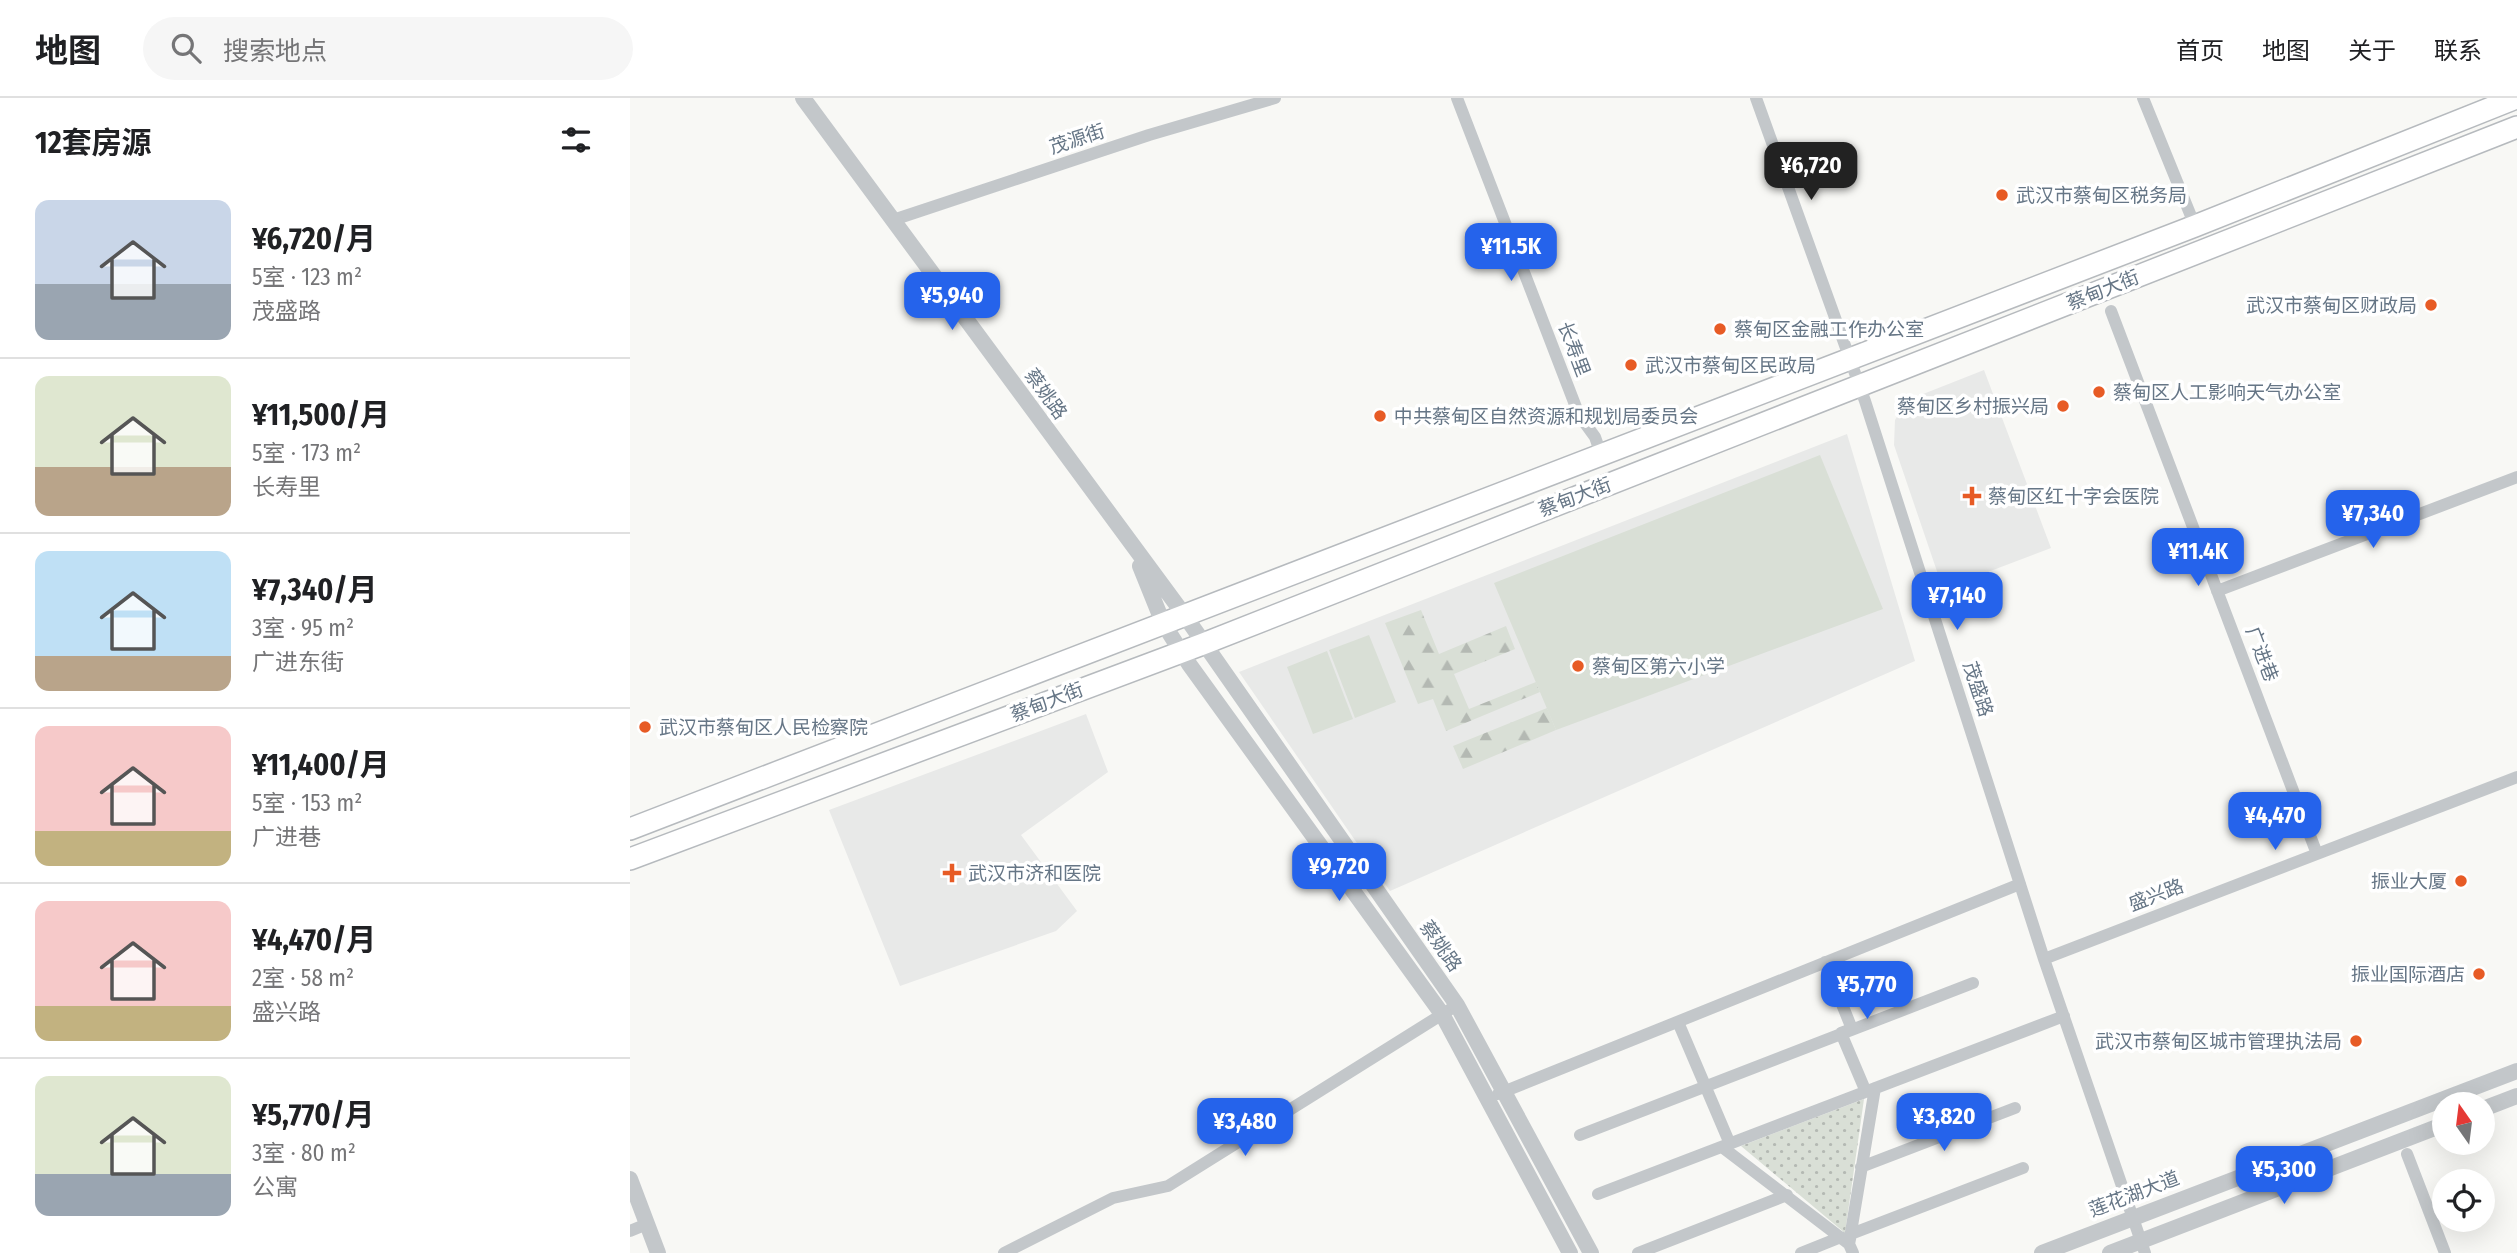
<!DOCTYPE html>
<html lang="zh">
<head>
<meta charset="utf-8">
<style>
	body { margin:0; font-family:"Fira Sans Condensed","Noto Sans SC",sans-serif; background:#f6f6f6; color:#202124; height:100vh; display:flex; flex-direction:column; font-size:26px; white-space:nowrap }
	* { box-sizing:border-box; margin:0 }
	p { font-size:23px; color:#757577 }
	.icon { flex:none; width:38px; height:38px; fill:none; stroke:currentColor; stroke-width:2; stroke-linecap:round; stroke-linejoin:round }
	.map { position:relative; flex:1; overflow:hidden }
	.panel { display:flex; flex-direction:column; background:#fff; width:630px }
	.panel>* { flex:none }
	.needle { width:46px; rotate:346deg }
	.fabs { position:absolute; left:1802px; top:994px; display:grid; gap:14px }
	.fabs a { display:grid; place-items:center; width:63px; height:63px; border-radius:50%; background:#fff; box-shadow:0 7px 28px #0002; font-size:35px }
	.price { position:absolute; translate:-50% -60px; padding:0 16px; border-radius:14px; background:#2563eb; color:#fff; font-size:23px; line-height:46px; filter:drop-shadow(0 2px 4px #0008) }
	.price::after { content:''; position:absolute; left:50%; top:42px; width:21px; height:16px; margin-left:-10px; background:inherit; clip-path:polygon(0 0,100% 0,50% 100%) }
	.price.selected { background:#222; color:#fff }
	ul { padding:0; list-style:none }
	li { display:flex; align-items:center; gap:21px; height:175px; padding:0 35px }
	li+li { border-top:2px solid #e0e0e0 }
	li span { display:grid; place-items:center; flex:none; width:196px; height:140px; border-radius:14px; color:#555 }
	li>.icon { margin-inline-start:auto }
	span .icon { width:84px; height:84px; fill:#fffc; stroke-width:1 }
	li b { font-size:30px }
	h2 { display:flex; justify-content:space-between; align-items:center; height:84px; padding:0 35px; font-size:30px }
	header { display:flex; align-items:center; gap:42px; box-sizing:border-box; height:98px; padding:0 35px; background:#fff; border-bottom:2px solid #e0e0e0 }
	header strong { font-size:33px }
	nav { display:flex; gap:38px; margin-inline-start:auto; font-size:24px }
	.search { width:490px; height:63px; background:#f6f6f6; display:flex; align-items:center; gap:18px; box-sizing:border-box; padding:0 24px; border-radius:38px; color:#757577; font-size:26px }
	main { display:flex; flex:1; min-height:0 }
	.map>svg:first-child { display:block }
	.built { fill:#e8e9e8 }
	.grass { fill:url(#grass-dots) }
	.forest { fill:url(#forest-firs) }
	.park { fill:#d9dfd6 }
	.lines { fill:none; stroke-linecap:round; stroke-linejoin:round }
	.primary-casing { stroke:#b6babe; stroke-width:24 }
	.minor { stroke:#c3c7ca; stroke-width:12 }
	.tertiary { stroke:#c3c7ca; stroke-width:16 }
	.primary { stroke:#fff; stroke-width:21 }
	.poi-dot { fill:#e75b25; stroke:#fff; stroke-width:2.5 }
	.labels { text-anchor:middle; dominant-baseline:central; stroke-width:7; stroke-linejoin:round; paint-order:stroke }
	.street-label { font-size:19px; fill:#667686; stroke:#fff }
	.poi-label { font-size:19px; fill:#667686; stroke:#fff; text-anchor:start }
</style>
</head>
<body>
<header>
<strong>地图</strong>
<div class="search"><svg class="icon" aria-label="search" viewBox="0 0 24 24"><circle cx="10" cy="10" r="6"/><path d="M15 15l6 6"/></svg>搜索地点</div>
<nav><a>首页</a><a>地图</a><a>关于</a><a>联系</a></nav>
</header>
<main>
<section class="panel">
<h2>12套房源<svg class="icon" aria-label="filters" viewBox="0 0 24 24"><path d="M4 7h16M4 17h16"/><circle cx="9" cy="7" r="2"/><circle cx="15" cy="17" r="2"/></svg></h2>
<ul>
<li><span style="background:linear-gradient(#c9d6e8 60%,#9aa5b1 0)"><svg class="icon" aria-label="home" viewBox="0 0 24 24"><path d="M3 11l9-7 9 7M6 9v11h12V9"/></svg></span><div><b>¥6,720/月</b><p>5室 · 123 m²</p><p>茂盛路</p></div></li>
<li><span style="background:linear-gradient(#dfe7d0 65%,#b9a48a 0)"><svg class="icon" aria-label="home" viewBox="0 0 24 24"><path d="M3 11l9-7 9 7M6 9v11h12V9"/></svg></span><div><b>¥11,500/月</b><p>5室 · 173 m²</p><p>长寿里</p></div></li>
<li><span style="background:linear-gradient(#bfe0f5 75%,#b9a48a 0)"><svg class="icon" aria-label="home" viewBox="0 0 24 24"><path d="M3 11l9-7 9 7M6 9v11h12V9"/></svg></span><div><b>¥7,340/月</b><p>3室 · 95 m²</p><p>广进东街</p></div></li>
<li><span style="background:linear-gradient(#f6c9c9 75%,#c2b280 0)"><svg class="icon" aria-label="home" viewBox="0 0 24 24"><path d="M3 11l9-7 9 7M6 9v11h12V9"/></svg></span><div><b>¥11,400/月</b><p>5室 · 153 m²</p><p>广进巷</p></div></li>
<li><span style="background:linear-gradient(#f6c9c9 75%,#c2b280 0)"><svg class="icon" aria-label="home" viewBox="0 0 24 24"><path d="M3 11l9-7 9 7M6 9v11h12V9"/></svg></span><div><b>¥4,470/月</b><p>2室 · 58 m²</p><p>盛兴路</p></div></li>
<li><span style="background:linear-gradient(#dfe7d0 70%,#9aa5b1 0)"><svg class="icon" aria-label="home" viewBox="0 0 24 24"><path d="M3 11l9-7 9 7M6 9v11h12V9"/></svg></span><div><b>¥5,770/月</b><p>3室 · 80 m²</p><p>公寓</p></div></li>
</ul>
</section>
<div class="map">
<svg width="1887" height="1155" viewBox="0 0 1887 1155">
	<defs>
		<pattern id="grass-dots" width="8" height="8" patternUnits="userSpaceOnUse" patternTransform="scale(1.75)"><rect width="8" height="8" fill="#d9dfd6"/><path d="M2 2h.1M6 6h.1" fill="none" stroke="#b4b9b3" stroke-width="1.8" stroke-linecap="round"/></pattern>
		<pattern id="forest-firs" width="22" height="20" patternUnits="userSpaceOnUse" patternTransform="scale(1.75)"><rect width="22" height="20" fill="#d9dfd6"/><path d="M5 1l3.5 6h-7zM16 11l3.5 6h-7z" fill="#b4b9b3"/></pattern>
	</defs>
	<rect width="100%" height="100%" fill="#f8f8f5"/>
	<path class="built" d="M 1354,272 L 1421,450 L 1313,491 L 1264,347 L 1265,322 L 1278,302 Z
		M 1217,336 L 1285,563 L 760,793 L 609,574 Z
		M 456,616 L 478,674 L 391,737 L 447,813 L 426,833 L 270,888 L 199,712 Z"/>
	<path class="grass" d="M 1234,1001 L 1215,1135 L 1111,1048 Z"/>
	<path class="forest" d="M 791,512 L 809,556 L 876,528 L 885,551 L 824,576 L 839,611 L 906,584 L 910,594 L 816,633 L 803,601 L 788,606 L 755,525 Z
		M 917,610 L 926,632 L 833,671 L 823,648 Z"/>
	<path class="park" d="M 1190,357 L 1253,511 L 926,632 L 864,485 Z
		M 739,537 L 766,604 L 725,620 L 699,552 Z
		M 697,553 L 723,621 L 683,636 L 657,569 Z"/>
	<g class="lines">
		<g class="primary-casing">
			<path id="primary" d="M 0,731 L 1565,128 L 1886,0
				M 0,761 L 573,546 L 1887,29"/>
		</g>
		<path class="minor" d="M 827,0 L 949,317 L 965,339 L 971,356
			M 1126,0 L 1235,303 L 1414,861 L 1515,1155
			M 1513,0 L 1565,128
			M 263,122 L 519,37 L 645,0
			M 1481,213 L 1687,756
			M 1587,493 L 1887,379
			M 1414,861 L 1887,679
			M 1195,864 L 1222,931 L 1211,935 L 1236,994
			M 1048,924 L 1100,1046
			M 868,996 L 1390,786
			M 950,1037 L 1343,885
			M 1097,1047 L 1092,1049 L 1219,1146
			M 1777,1056 L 1815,1155
			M 1231,1069 L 1385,1010
			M 968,1096 L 1434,918
			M 0,1133 L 17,1126
			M 374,1155 L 483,1100 L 538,1088 L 827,907
			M 1008,1155 L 1157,1097
			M 1171,1155 L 1211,1139 L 1219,1146 L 1221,1136 L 1393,1070
			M 1223,1155 L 1219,1146 L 1245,990 L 1242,992"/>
		<path class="tertiary" d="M 173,0 L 555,518 L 827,907 L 961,1155
			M 510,468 L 533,525 L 559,566 L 812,916 L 940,1155
			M 1853,1011 L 1887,998
			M 0,1081 L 28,1155
			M 1412,1155 L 1887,973
			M 1480,1155 L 1815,1026"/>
		<use href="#primary" class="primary"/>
	</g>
	<g class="poi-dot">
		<circle cx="1372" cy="97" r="7"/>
		<circle cx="1801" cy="207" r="7"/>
		<circle cx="1090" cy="231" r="7"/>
		<circle cx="1001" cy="267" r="7"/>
		<circle cx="1469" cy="294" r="7"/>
		<circle cx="1433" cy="308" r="7"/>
		<circle cx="750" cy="318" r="7"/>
		<path d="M1338.5 387.5h7v7h7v7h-7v7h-7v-7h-7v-7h7z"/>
		<circle cx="948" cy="568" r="7"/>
		<circle cx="15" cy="629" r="7"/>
		<path d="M318.5 764.5h7v7h7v7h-7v7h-7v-7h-7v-7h7z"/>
		<circle cx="1831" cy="783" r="7"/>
		<circle cx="1849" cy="876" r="7"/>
		<circle cx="1726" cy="943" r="7"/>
	</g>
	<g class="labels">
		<g class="street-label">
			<text transform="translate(447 41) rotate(-18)">茂源街</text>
			<text transform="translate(1473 192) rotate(-22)">蔡甸大街</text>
			<text transform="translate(944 251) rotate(69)">长寿里</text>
			<text transform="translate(416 296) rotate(54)">蔡姚路</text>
			<text transform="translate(945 399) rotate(-21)">蔡甸大街</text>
			<text transform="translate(1632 556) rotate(69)">广进巷</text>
			<text transform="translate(1348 591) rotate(72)">茂盛路</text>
			<text transform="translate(417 604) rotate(-21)">蔡甸大街</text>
			<text transform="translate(1526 797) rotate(-21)">盛兴路</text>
			<text transform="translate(811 848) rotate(55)">蔡姚路</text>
			<text transform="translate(1504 1096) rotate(-21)">莲花湖大道</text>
		</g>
		<g class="poi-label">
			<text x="1386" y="97">武汉市蔡甸区税务局</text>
			<text x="1787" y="207" text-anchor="end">武汉市蔡甸区财政局</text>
			<text x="1104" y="231">蔡甸区金融工作办公室</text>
			<text x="1015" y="267">武汉市蔡甸区民政局</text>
			<text x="1483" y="294">蔡甸区人工影响天气办公室</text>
			<text x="1419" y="308" text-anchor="end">蔡甸区乡村振兴局</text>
			<text x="764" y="318">中共蔡甸区自然资源和规划局委员会</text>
			<text x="1358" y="398">蔡甸区红十字会医院</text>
			<text x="962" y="568">蔡甸区第六小学</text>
			<text x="29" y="629">武汉市蔡甸区人民检察院</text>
			<text x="338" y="775">武汉市济和医院</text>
			<text x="1817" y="783" text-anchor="end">振业大厦</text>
			<text x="1835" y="876" text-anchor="end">振业国际酒店</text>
			<text x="1712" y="943" text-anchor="end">武汉市蔡甸区城市管理执法局</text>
		</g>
	</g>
</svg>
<div class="fabs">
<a><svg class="needle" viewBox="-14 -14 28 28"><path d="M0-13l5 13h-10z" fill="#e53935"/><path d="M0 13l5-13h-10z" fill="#757577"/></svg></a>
<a><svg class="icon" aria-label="locate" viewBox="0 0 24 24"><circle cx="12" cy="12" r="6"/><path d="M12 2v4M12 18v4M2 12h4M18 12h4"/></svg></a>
</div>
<b class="price selected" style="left:1181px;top:104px">¥6,720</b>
<b class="price" style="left:881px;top:185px">¥11.5K</b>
<b class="price" style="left:322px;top:234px">¥5,940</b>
<b class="price" style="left:1743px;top:452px">¥7,340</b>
<b class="price" style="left:1568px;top:490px">¥11.4K</b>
<b class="price" style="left:1327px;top:534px">¥7,140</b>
<b class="price" style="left:1645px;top:754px">¥4,470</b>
<b class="price" style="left:709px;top:805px">¥9,720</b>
<b class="price" style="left:1237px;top:923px">¥5,770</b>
<b class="price" style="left:1314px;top:1055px">¥3,820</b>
<b class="price" style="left:615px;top:1060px">¥3,480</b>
<b class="price" style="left:1654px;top:1108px">¥5,300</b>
</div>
</main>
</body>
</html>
